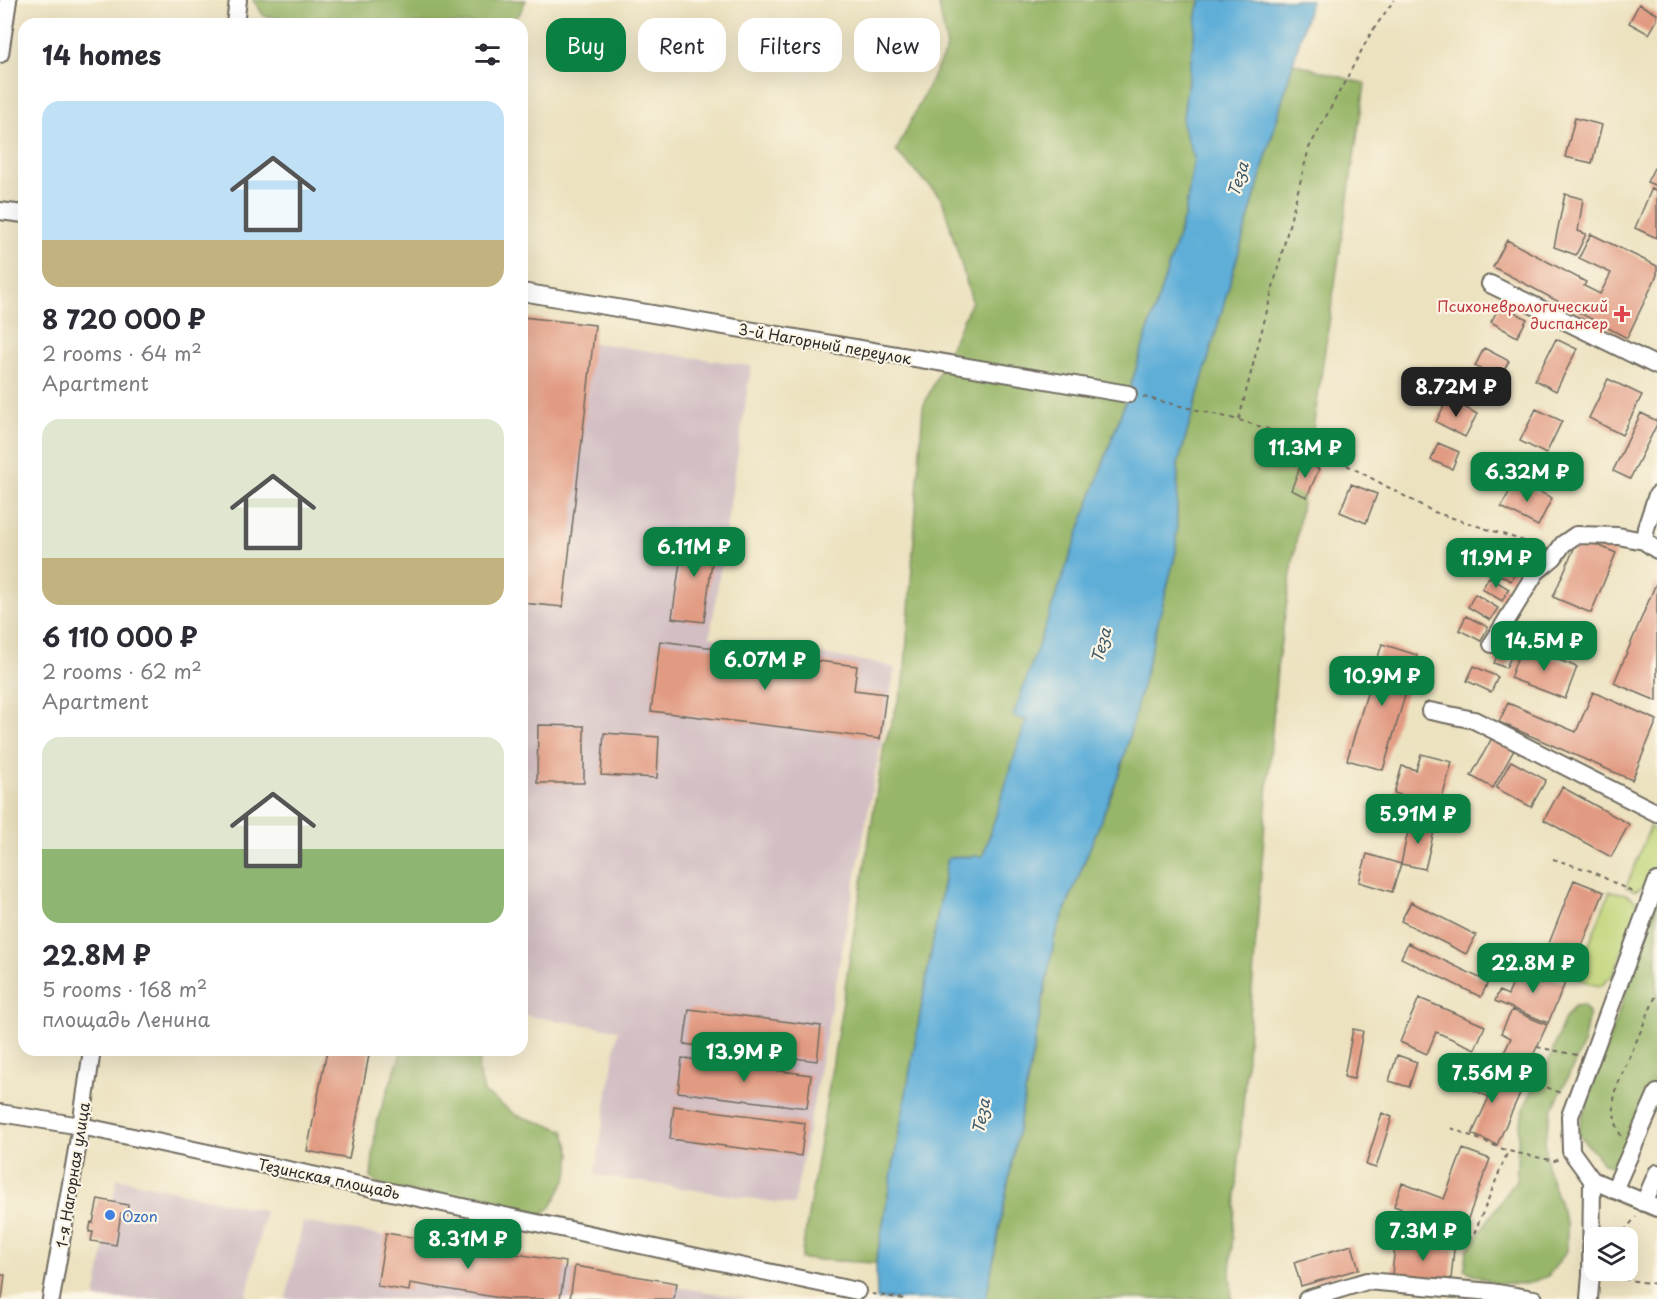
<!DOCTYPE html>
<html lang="en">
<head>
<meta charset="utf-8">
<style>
	body { margin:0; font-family:"Playpen Sans",sans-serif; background:#f2f2f3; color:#2b2b33; height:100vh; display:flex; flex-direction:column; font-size:22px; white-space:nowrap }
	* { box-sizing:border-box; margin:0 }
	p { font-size:20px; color:#7c7c81 }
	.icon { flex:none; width:33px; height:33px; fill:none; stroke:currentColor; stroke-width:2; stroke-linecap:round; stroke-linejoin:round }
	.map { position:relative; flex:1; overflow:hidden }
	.panel { position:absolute; left:18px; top:18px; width:510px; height:1038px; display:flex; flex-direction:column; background:#fff; border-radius:18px; box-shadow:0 6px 24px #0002 }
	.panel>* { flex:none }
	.hud { position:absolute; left:546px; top:18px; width:570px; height:54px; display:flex; gap:12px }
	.fabs { position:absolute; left:1584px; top:1227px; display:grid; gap:12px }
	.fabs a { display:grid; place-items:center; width:54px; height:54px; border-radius:12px; background:#fff; box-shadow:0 6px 24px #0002; font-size:30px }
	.price { position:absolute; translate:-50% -51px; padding:0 14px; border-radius:12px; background:#0b8043; color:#fff; font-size:20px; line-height:39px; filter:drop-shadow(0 2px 3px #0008) }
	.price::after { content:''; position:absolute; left:50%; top:36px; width:18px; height:14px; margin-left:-9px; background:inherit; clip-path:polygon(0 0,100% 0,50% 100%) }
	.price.active { background:#222; color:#fff }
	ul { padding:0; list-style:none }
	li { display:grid; align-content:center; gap:12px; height:318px; padding:0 24px }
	li span { display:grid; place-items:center; height:186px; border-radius:18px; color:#555 }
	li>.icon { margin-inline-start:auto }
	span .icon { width:108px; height:108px; fill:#fffc; stroke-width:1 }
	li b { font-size:26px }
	h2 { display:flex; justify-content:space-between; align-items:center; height:72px; padding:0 24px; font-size:26px }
	.pill { padding:0 21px; border-radius:18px; background:#fff; box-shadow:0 6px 24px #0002; font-size:21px; line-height:54px }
	.pill.active { background:#0b8043; color:#fff }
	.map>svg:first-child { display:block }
	.industrial { fill:#d2bec3 }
	.green { fill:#c0d579; stroke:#768052; stroke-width:1.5 }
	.forest { fill:#98b669; stroke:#62704a; stroke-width:1.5 }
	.water { fill:#5eaed8; stroke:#446c82; stroke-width:1.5 }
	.building { fill:#e29b83 }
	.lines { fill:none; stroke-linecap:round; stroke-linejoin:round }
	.minor-casing { stroke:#6f6b5f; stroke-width:20 }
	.path { stroke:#6f6b5f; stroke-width:2; stroke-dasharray:4.5 4.5; stroke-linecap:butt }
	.minor { stroke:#fff; stroke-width:16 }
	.health-dot { fill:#e0444e; stroke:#fcf5e5; stroke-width:2 }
	.shop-dot { fill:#3f7fe0; stroke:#fcf5e5; stroke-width:2 }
	.labels { text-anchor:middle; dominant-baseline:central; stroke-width:4.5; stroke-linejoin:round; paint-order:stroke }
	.health-label { font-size:15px; fill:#be3a42; stroke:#fcf5e5; text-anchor:end }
	.street-label { font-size:15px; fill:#2b2b2b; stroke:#fcf5e5 }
	.shop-label { font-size:15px; fill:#366cbe; stroke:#fcf5e5; text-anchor:start }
	.water-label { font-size:16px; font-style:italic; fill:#3d5968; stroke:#fcf5e5 }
</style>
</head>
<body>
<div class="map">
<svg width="1657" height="1299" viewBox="0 0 1657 1299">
	<rect width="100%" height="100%" fill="#fcf5e5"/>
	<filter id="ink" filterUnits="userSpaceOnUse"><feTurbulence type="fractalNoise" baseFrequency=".0167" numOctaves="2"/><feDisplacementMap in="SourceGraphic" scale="12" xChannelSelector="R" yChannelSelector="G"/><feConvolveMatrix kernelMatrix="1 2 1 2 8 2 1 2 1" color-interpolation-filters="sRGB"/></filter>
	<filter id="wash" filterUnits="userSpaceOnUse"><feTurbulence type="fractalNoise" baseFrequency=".008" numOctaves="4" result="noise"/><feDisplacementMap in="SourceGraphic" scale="24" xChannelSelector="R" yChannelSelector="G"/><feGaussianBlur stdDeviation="1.35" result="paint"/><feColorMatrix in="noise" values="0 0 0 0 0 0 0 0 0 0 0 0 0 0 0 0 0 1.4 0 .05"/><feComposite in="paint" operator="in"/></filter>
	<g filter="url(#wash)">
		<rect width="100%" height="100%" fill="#ece2c0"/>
		<path class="industrial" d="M 522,332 L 751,366 L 710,637 L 877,663 L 895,668 L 794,1205 L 595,1175 L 618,1030 L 522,1015 Z
			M 117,1178 L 265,1211 L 246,1299 L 95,1299 Z
			M 303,1222 L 748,1299 L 286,1299 Z"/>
		<path class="green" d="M 1650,827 L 1657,832 L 1657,861 L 1648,884 L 1635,891 L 1626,887 Z
			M 1610,891 L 1626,894 L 1636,901 L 1638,912 L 1613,975 L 1601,986 L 1590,984 L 1576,977 Z"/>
		<path class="forest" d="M 253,0 L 526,0 L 519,15 L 502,24 L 341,24 L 264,16 Z
			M 938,0 L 1201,0 L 1198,9 L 1182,124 L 1194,158 L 1185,214 L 1128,394 L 1014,716 L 1027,719 L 983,856 L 948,857 L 876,1263 L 801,1259 L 884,746 L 904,683 L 923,407 L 972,301 L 942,199 L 896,151 L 947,48 Z
			M 1293,63 L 1365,84 L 1277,668 L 1230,1273 L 1232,1299 L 986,1299 L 1055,936 L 1120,772 L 1176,552 L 1178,464 Z
			M 1657,900 L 1657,1077 L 1617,1167 L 1604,1164 L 1577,1132 Z
			M 1583,1005 L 1589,1013 L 1583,1046 L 1552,1110 L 1545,1139 L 1547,1168 L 1567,1225 L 1567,1251 L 1548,1276 L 1527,1284 L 1494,1283 L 1465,1270 L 1467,1250 L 1516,1180 L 1519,1126 L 1526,1103 L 1551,1056 L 1564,1020 L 1574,1006 Z
			M 402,1050 L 482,1050 L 478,1069 L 484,1092 L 516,1115 L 564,1130 L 571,1154 L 568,1176 L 551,1207 L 540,1215 L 518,1214 L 475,1198 L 390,1191 L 371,1178 L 376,1124 Z"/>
		<path class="water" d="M 1201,0 L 1311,0 L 1178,464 L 1176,552 L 1120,772 L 1055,936 L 986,1299 L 877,1299 L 876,1263 L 948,857 L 983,856 L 1026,720 L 1013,716 L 1128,394 L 1185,214 L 1194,158 L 1182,124 L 1198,9 Z"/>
		<g id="blocks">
			<path class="building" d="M 1639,4 L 1657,14 L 1657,20 L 1649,34 L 1629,23 Z
				M 1575,118 L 1602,125 L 1592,163 L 1565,157 Z
				M 1654,168 L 1657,170 L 1657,186 L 1647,182 Z
				M 1652,188 L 1657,191 L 1657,238 L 1635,228 Z
				M 1565,194 L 1583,199 L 1578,231 L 1586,234 L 1576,255 L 1554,247 Z
				M 1591,234 L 1657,266 L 1657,275 L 1627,338 L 1493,267 L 1507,240 L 1586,282 L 1584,286 L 1600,294 L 1611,273 L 1579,258 Z
				M 1501,304 L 1527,319 L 1517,337 L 1491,322 Z
				M 522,317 L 595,325 L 563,607 L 522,603 Z
				M 1556,339 L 1577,349 L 1556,391 L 1535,380 Z
				M 1484,348 L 1509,361 L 1499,379 L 1475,366 Z
				M 1608,379 L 1642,395 L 1622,435 L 1589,418 Z
				M 1448,398 L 1477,414 L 1465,437 L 1436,422 Z
				M 1536,409 L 1562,421 L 1546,454 L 1520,441 Z
				M 1641,413 L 1657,421 L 1657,424 L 1630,479 L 1613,471 Z
				M 1438,443 L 1459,452 L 1452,469 L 1431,460 Z
				M 1302,462 L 1319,469 L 1307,497 L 1291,490 Z
				M 1516,480 L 1552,498 L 1538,526 L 1501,507 Z
				M 1351,484 L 1377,494 L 1366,523 L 1340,512 Z
				M 684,534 L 715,539 L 704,622 L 672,618 Z
				M 1579,537 L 1616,553 L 1591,613 L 1553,597 Z
				M 1498,545 L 1523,558 L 1511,581 L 1487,568 Z
				M 1489,577 L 1509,589 L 1502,601 L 1482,589 Z
				M 1657,581 L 1657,701 L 1614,683 Z
				M 1475,594 L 1498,608 L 1490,620 L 1468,607 Z
				M 1466,616 L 1488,627 L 1481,641 L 1459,630 Z
				M 660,641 L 857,666 L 854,690 L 886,694 L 880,739 L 651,711 Z
				M 1503,642 L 1515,648 L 1506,668 L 1494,663 Z
				M 1382,644 L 1417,655 L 1383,770 L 1347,760 Z
				M 1522,646 L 1577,667 L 1565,699 L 1510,678 Z
				M 1474,666 L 1498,677 L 1491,692 L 1467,681 Z
				M 1593,692 L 1657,720 L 1632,780 L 1499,722 L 1508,703 L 1576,732 Z
				M 538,725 L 584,726 L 584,783 L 537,783 Z
				M 604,733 L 659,737 L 657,778 L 601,775 Z
				M 1492,738 L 1514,750 L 1493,788 L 1471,776 Z
				M 1421,754 L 1452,762 L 1440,806 L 1394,793 L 1402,766 L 1416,770 Z
				M 1511,761 L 1546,780 L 1531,807 L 1496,788 Z
				M 1562,787 L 1629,824 L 1611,857 L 1544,820 Z
				M 1410,821 L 1435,827 L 1425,869 L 1401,864 Z
				M 1367,854 L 1401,864 L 1392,892 L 1359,882 Z
				M 1574,880 L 1604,892 L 1575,963 L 1546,951 Z
				M 1411,902 L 1476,935 L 1466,954 L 1401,921 Z
				M 1408,943 L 1488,982 L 1481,997 L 1401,958 Z
				M 1521,965 L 1565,983 L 1548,1023 L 1495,1001 L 1499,991 L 1508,995 Z
				M 1419,998 L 1485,1026 L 1475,1049 L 1436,1032 L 1427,1054 L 1400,1042 Z
				M 689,1009 L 821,1026 L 817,1061 L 684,1044 Z
				M 1512,1010 L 1547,1025 L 1525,1073 L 1500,1061 L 1511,1038 L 1501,1033 Z
				M 1353,1029 L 1363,1031 L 1354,1079 L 1344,1077 Z
				M 327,1050 L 370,1050 L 349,1159 L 307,1151 Z
				M 1397,1055 L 1417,1062 L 1409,1087 L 1389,1081 Z
				M 682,1058 L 811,1075 L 807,1108 L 678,1092 Z
				M 1467,1066 L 1521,1091 L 1497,1145 L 1472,1134 L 1489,1097 L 1460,1084 Z
				M 674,1106 L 805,1123 L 801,1156 L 670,1139 Z
				M 1382,1113 L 1392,1117 L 1376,1168 L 1366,1165 Z
				M 1463,1149 L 1490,1159 L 1463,1232 L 1394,1206 L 1402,1183 L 1444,1199 Z
				M 98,1199 L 128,1205 L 127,1214 L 121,1213 L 116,1245 L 91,1241 L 93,1232 L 89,1232 L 91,1222 L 93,1223 Z
				M 386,1233 L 566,1262 L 560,1299 L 506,1299 L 410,1283 L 409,1291 L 377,1286 Z
				M 1395,1244 L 1454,1249 L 1451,1279 L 1392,1275 Z
				M 1352,1245 L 1359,1269 L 1301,1286 L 1294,1262 Z
				M 575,1266 L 677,1283 L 674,1299 L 570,1299 Z
				M 0,1275 L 5,1275 L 2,1299 L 0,1299 Z"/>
		</g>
	</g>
	<g filter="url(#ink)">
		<use href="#blocks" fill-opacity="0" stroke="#6f6b5f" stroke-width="1.5"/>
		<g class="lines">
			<g class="minor-casing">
				<path id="minor" d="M 235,24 L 238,0
					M 0,54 L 8,0
					M 0,211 L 24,214
					M 1490,284 L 1657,366
					M 522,292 L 1128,394
					M 1644,541 L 1646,528 L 1657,495
					M 1492,644 L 1536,572 L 1554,557 L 1563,544 L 1576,535 L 1618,536 L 1644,541 L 1657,550
					M 1430,711 L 1474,720 L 1657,813
					M 1657,881 L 1570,1116 L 1571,1151 L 1592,1180 L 1657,1208
					M 0,1113 L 81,1126 L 857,1291
					M 1614,1190 L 1657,1093
					M 1644,1203 L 1657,1173
					M 51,1299 L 81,1126 L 92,1050
					M 1307,1299 L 1367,1281 L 1491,1292 L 1534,1299
					M 1589,1299 L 1591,1274 L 1592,1180"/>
			</g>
			<path class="path" d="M 1143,397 L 1239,420 L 1297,438 L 1434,512 L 1543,547
				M 1239,419 L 1309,148 L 1371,33 L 1394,0
				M 1553,859 L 1591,871 L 1636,894
				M 1537,1047 L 1577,1055
				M 1464,1053 L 1563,1094
				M 1451,1128 L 1508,1151 L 1555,1161 L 1558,1159
				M 1621,1136 C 1613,1118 1613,1110 1615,1091 L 1657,993
				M 1411,1227 L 1462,1246 L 1474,1234 L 1508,1151
				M 1618,1238 L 1636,1217
				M 1606,1277 L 1657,1284
				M 872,1294 L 904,1299"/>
			<use href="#minor" class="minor"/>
		</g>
	</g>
	<path class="health-dot" d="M1619 305h6v6h6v6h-6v6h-6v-6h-6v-6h6z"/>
	<circle class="shop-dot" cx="110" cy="1215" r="6"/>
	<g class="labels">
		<g class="health-label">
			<text x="1608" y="305">Психоневрологический<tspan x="1608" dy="17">диспансер</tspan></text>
		</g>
		<g class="street-label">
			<text transform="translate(825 343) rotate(10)">3-й Нагорный переулок</text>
			<text transform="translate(72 1175) rotate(-81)">1-я Нагорная улица</text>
			<text transform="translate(329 1178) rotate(12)">Тезинская площадь</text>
		</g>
		<g class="shop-label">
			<text x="122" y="1215">Ozon</text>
		</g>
		<g class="water-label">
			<text transform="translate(1237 179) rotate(-73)">Теза</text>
			<text transform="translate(1100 645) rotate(-75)">Теза</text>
			<text transform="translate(980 1116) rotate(-79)">Теза</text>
		</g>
	</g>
</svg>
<div class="fabs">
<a><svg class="icon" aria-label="layers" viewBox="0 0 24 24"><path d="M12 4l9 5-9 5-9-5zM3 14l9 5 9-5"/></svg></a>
</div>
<b class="price active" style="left:1456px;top:418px">8.72M ₽</b>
<b class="price" style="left:1305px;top:479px">11.3M ₽</b>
<b class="price" style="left:1527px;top:503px">6.32M ₽</b>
<b class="price" style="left:694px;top:578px">6.11M ₽</b>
<b class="price" style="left:1496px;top:589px">11.9M ₽</b>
<b class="price" style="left:1544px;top:672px">14.5M ₽</b>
<b class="price" style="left:765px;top:691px">6.07M ₽</b>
<b class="price" style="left:1382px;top:707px">10.9M ₽</b>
<b class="price" style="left:1418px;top:845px">5.91M ₽</b>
<b class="price" style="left:1533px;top:994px">22.8M ₽</b>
<b class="price" style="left:744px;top:1083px">13.9M ₽</b>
<b class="price" style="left:1492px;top:1104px">7.56M ₽</b>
<b class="price" style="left:1423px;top:1262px">7.3M ₽</b>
<b class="price" style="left:468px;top:1270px">8.31M ₽</b>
<div class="hud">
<a class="pill active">Buy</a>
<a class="pill">Rent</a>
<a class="pill">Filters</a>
<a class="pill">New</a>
</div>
<section class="panel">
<h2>14 homes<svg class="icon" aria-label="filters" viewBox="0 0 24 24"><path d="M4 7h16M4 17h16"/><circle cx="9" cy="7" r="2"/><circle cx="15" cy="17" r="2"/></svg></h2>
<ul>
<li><span style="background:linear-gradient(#bfe0f5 75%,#c2b280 0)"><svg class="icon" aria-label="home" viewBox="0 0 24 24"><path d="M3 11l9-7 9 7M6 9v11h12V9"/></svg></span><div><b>8 720 000 ₽</b><p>2 rooms · 64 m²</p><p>Apartment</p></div></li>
<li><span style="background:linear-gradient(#dfe7d0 75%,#c2b280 0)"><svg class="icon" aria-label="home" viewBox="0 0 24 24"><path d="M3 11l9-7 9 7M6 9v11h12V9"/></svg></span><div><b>6 110 000 ₽</b><p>2 rooms · 62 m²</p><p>Apartment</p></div></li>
<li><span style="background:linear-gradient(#dfe7d0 60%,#8fb573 0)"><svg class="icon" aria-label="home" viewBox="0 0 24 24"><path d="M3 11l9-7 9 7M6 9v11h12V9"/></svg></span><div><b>22.8M ₽</b><p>5 rooms · 168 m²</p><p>площадь Ленина</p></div></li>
</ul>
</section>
</div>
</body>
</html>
